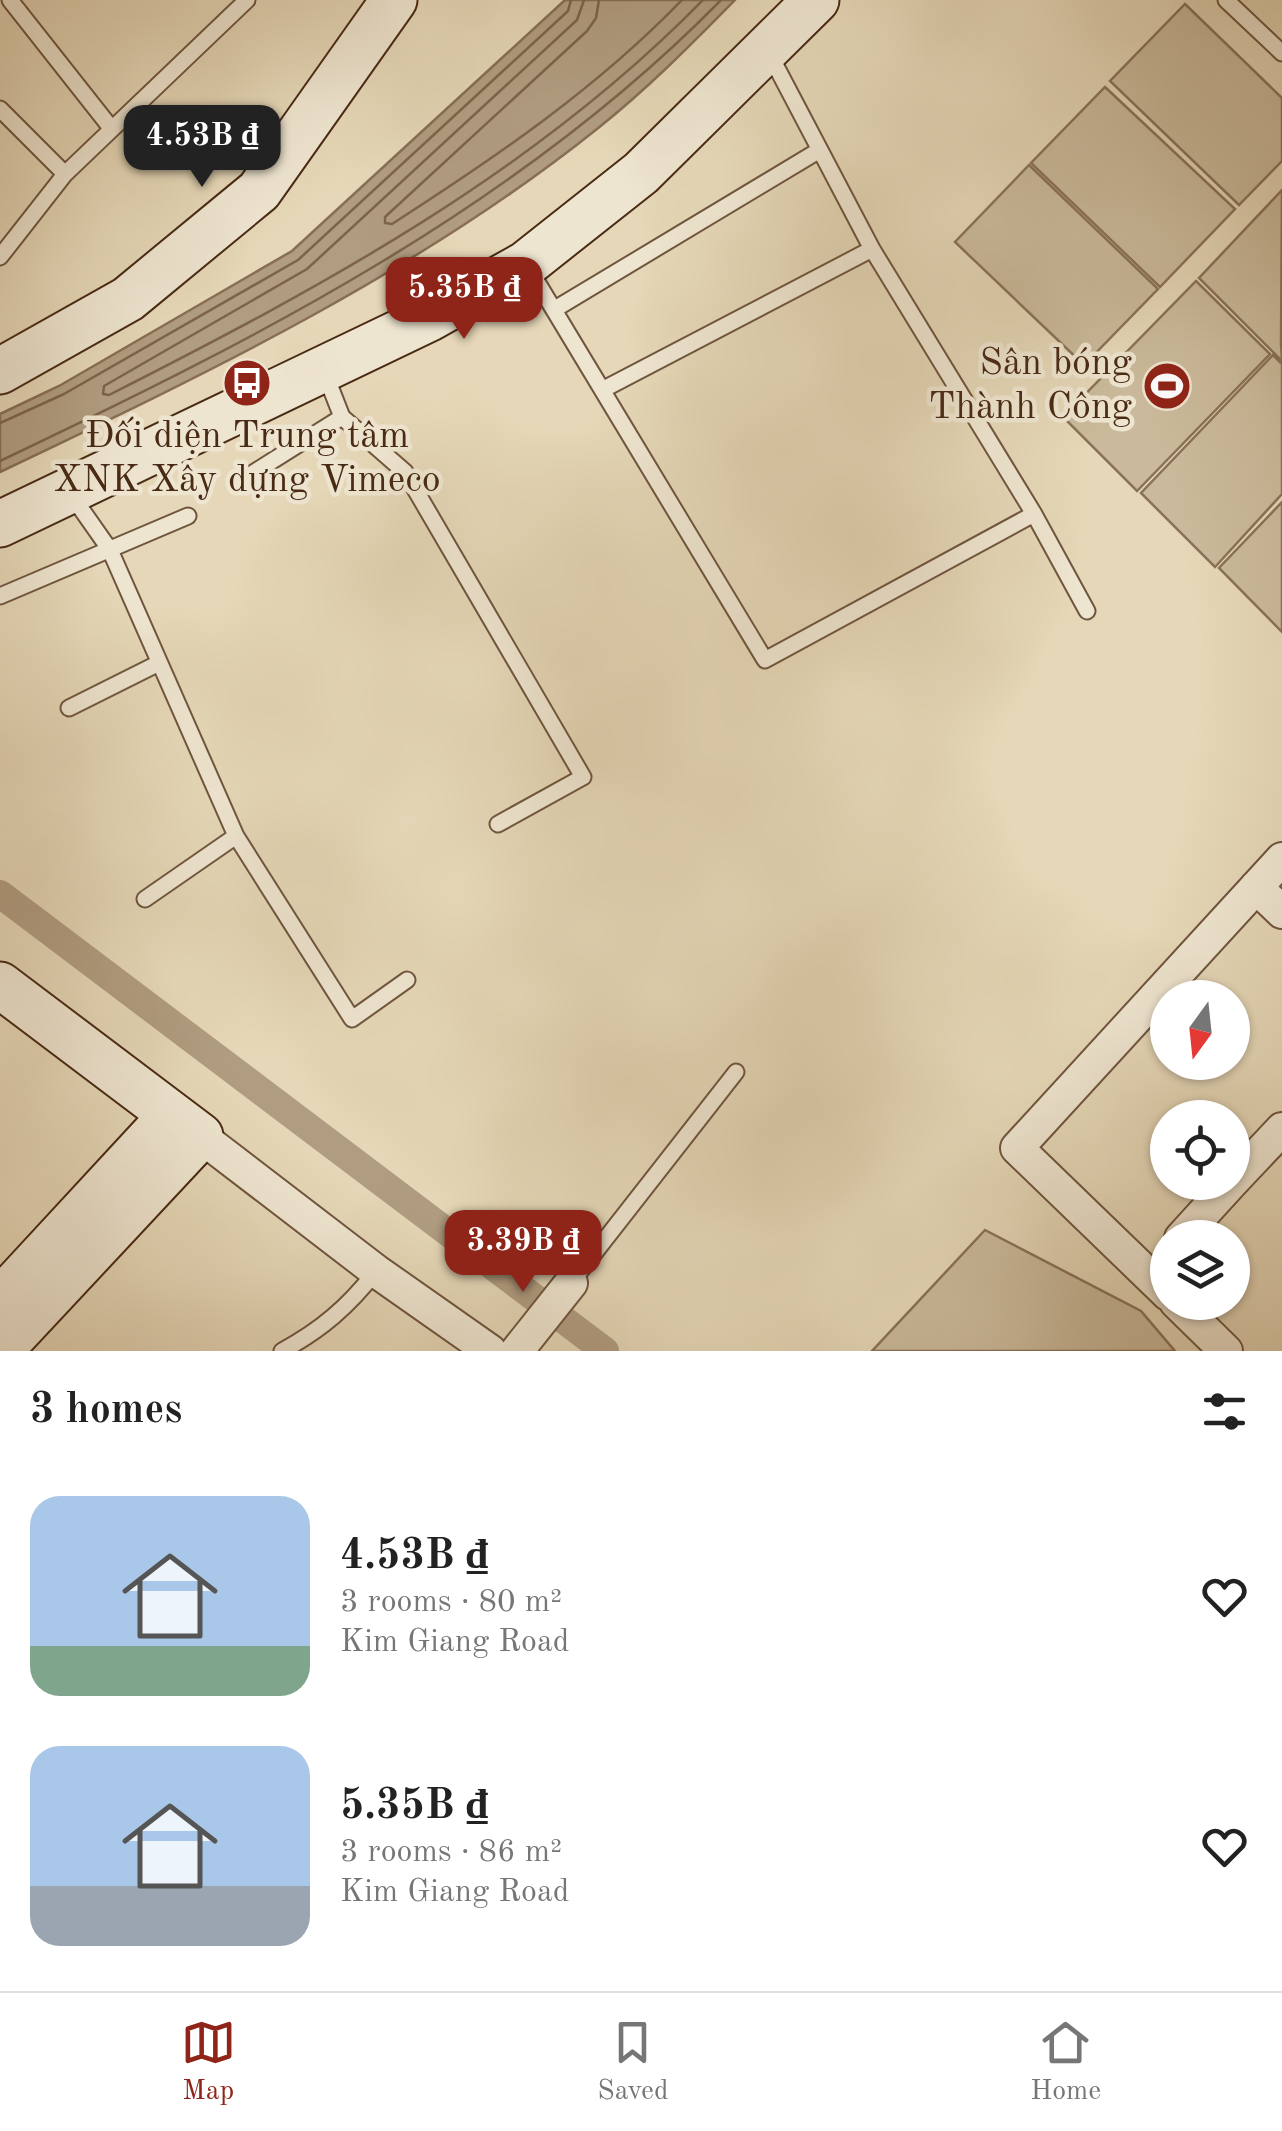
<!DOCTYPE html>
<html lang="en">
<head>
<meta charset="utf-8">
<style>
	body { margin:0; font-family:"Old Standard TT",serif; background:#f2f2f2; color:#222; height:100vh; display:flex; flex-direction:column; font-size:38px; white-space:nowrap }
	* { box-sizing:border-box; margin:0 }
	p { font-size:32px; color:#767676 }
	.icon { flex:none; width:55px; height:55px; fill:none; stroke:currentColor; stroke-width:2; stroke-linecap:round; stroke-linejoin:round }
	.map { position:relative; height:1351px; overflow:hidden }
	.sheet { display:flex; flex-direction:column; background:#fff; flex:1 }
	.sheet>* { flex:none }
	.needle { width:65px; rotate:195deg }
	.fabs { position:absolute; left:1150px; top:980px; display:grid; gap:20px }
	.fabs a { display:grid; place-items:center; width:100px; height:100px; border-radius:50%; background:#fff; box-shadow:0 2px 8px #0004; font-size:50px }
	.price { position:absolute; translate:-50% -85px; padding:0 22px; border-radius:20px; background:#8f2418; color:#fff; font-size:32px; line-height:65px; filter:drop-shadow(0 2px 5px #0008) }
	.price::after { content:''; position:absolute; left:50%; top:60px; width:30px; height:22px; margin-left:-15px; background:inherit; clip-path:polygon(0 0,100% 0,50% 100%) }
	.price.active { background:#222; color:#fff }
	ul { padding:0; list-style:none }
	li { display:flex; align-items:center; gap:30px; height:250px; padding:0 30px }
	li span { display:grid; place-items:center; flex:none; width:280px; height:200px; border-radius:30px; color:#555 }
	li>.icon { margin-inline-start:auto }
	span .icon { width:120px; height:120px; fill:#fffc; stroke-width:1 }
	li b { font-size:42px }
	h2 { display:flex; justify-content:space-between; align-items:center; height:120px; padding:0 30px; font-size:42px }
	.tabs { display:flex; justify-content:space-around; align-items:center; height:140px; border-top:2px solid #e0e0e0; background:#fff; font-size:28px; color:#767676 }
	.tabs a { display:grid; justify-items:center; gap:5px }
	.tabs .active { color:#8f2418 }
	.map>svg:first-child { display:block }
	.green { fill:#caba9b; stroke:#8a7258; stroke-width:2.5 }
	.water { fill:#b09c80; stroke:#876e55; stroke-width:2.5 }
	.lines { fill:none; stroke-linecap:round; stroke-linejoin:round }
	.shore { stroke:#7c634a; stroke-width:2.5 }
	.canal { stroke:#b09c80; stroke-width:28 }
	.lane-casing { stroke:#70553e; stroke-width:19 }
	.street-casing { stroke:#70553e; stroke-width:36 }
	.secondary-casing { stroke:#492a15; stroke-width:49 }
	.lane { stroke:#eee5d0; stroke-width:15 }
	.street { stroke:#eee5d0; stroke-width:32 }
	.secondary { stroke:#eee5d0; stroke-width:45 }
	.labels { text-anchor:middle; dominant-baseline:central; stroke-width:9; stroke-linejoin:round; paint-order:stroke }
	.poi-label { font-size:38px; fill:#492a15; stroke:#eee5d0; text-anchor:end }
</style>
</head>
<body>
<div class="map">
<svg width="1282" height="1351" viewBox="0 0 1282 1351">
	<rect width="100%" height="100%" fill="#e5d7b7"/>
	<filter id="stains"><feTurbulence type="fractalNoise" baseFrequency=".002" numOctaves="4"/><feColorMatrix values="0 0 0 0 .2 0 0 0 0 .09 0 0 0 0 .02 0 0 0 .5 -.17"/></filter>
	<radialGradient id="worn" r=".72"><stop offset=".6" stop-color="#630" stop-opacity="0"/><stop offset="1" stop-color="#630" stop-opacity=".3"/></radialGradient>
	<path class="green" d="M 1185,4 L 1282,98 L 1282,161 L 1239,205 L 1110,81 Z
		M 1105,87 L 1235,209 L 1160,287 L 1031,163 Z
		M 1029,165 L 1158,289 L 1084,365 L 955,242 Z
		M 1282,190 L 1281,344 L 1282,361 L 1199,278 Z
		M 1196,281 L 1270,354 L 1137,491 L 1063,417 Z
		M 1273,355 L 1282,364 L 1282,494 L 1215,567 L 1141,493 Z
		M 1282,502 L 1282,632 L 1219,568 Z
		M 985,1230 L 1141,1311 L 1175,1351 L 872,1351 Z"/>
	<path class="water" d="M 565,0 L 735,0 C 691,45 646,90 597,129 C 417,273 206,374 0,472 L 0,414 L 59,386 L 292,251 Z"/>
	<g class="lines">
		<path class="shore" d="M 584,0 L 577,20 L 307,269 L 104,386 L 103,394 L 109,395 C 322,287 534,173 703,0
			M 599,0 L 596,18 L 587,31 L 385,217 L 385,223 L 392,224 C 496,157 596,89 682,0
			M 0,423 L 64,394 L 298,260 L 568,11 L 571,0
			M 0,461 C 259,338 518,207 721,0"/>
		<path class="canal" d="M 0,894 L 605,1351"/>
		<g class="lane-casing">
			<path id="lane" d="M 10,0 L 111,128
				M 1226,0 L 1282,53
				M 769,53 L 872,249 L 1034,514 L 1087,611
				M 0,109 L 65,174
				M 0,257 L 65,174 L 247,0
				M 528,267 L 765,660 L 1034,514
				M 555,309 L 818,151
				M 324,371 L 342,417 L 405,472 L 583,777 L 498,824
				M 604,389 L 872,249
				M 253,473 L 342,417
				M 70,493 L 110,550 L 236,836 L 352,1019 L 407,980
				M 0,596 L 188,516
				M 69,708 L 159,663
				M 145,899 L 236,836
				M 571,1283 L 736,1072
				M 282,1351 C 321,1330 349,1306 376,1271"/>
		</g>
		<g class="street-casing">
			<path id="street" d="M 1256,887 L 1282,912
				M 200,1136 L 376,1271 L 490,1351
				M 1232,1182 L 1282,1129
				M 1181,1238 L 1232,1182
				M 1168,1294 L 1017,1148 L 1282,859
				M 1176,1302 L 1226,1351
				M 517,1351 L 571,1283"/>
		</g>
		<g class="secondary-casing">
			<path id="secondary" d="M 0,371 L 128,299 L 259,191 L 394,0
				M 0,524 L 430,318 L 526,264 L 641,173 L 816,0
				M 0,985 L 200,1136 L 0,1350
				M 0,1301 L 172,1115"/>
		</g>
		<use href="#lane" class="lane"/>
		<use href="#street" class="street"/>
		<use href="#secondary" class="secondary"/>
	</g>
	<defs>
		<g id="bus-disc" transform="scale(2.5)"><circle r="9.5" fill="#8f2418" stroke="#eee5d0"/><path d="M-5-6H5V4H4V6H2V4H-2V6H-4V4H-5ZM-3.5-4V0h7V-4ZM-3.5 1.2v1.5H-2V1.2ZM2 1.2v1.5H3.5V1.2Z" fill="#fff"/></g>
		<g id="stadium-disc" transform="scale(2.5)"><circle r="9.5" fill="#8f2418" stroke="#eee5d0"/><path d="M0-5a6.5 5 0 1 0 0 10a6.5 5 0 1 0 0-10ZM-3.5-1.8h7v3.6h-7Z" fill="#fff"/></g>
	</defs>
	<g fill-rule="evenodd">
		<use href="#bus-disc" x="247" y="383"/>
		<use href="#stadium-disc" x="1167" y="386"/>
	</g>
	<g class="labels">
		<g class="poi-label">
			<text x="1132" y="364">Sân bóng<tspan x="1132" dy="44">Thành Công</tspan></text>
			<text x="247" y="437" text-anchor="middle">Đối diện Trung tâm<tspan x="247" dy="44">XNK Xây dựng Vimeco</tspan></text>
		</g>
	</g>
	<rect width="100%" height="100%" filter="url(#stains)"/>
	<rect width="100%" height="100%" fill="url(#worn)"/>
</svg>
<div class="fabs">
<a><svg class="needle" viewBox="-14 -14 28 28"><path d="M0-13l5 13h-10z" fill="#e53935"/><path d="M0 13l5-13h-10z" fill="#767676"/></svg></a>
<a><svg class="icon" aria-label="locate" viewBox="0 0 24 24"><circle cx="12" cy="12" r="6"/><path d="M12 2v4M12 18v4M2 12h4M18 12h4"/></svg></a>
<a><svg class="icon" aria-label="layers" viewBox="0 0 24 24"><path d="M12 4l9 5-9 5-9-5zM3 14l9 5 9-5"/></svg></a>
</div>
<b class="price active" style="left:202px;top:190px">4.53B ₫</b>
<b class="price" style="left:464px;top:342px">5.35B ₫</b>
<b class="price" style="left:523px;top:1295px">3.39B ₫</b>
</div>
<section class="sheet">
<h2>3 homes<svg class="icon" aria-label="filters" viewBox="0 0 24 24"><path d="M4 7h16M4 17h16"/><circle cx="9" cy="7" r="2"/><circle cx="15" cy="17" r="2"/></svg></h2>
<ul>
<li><span style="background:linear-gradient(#a9c7e8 75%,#7fa58c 0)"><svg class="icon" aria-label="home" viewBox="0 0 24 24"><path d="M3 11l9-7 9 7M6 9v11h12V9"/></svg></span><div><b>4.53B ₫</b><p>3 rooms · 80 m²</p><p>Kim Giang Road</p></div><svg class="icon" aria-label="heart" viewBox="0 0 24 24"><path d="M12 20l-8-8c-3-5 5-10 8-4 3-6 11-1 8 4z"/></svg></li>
<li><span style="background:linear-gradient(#a9c7e8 70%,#9aa5b1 0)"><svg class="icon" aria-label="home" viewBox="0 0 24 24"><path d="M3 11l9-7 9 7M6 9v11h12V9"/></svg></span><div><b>5.35B ₫</b><p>3 rooms · 86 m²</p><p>Kim Giang Road</p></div><svg class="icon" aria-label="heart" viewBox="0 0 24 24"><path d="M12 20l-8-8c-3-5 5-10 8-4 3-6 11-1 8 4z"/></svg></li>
</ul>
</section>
<nav class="tabs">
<a class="active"><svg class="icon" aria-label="map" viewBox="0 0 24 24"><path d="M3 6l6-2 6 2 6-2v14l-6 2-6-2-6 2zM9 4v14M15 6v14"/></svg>Map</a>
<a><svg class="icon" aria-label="saved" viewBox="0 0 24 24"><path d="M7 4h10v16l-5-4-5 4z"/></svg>Saved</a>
<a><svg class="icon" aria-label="home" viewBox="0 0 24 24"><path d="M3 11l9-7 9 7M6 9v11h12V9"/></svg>Home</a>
</nav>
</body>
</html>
